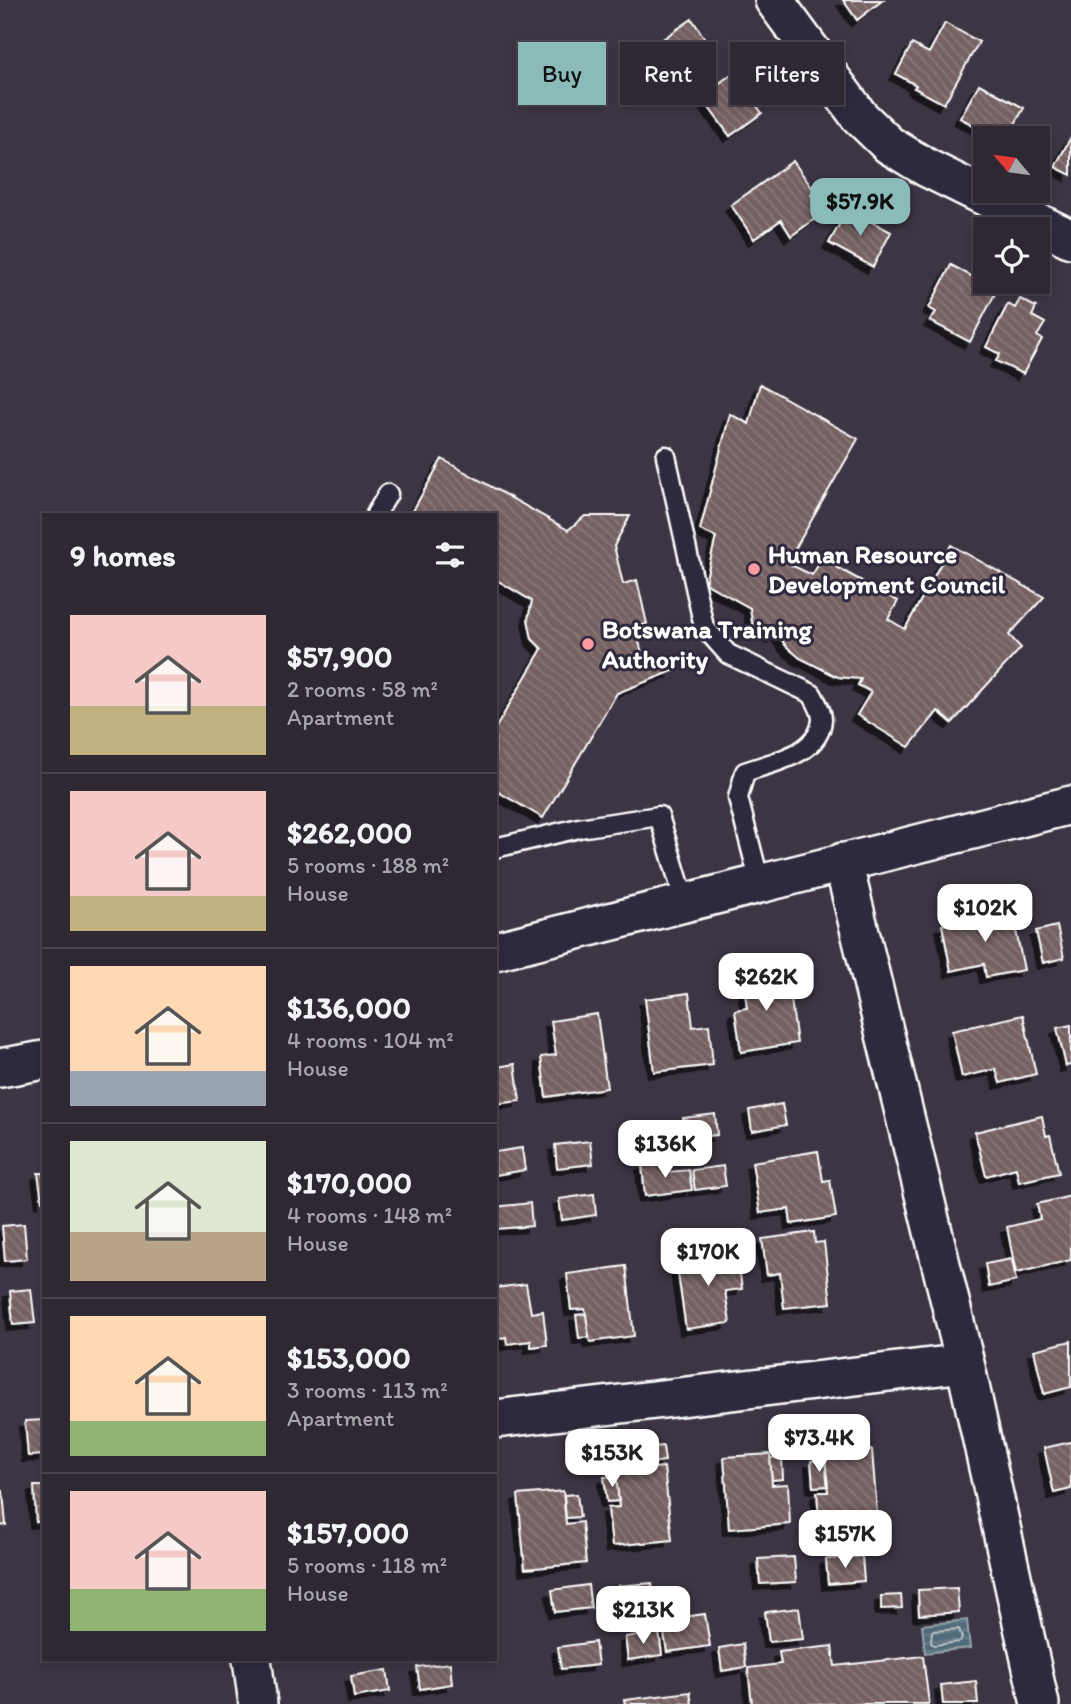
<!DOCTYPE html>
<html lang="en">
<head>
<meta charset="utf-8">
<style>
	body { margin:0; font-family:Itim,sans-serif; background:#36303b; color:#f1f3f6; height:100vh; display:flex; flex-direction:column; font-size:26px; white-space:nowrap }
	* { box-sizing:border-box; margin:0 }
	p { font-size:23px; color:#a7a6ac }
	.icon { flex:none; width:38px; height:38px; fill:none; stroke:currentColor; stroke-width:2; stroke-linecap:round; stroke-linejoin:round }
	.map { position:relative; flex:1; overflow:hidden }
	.drawer { position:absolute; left:42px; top:513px; width:455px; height:1148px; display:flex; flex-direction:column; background:#2e2833; border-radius:0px; box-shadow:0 4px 10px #0003,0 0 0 2px #49444e }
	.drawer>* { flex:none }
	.guide { position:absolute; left:518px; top:42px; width:448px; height:63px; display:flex; gap:14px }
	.needle { width:46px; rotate:299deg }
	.tools { position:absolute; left:973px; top:126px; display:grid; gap:14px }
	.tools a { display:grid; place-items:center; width:77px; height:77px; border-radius:0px; background:#2e2833; box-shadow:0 4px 10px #0003,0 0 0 2px #49444e; font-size:35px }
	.price { position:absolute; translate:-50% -60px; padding:0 16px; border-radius:14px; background:#fff; color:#222; font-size:23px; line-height:46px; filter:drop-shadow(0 2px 4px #0008) }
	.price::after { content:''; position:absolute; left:50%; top:42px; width:21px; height:16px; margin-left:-10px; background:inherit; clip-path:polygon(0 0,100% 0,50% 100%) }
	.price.current { background:#8bbbb9; color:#111 }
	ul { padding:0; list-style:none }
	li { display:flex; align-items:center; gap:21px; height:175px; padding:0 28px }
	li+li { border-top:2px solid #49444e }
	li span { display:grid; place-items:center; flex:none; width:196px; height:140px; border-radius:0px; color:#555 }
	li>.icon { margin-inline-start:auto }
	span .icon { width:84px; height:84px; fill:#fffc; stroke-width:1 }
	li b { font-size:30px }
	h2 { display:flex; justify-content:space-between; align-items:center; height:84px; padding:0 28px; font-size:30px }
	.tag { padding:0 24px; border-radius:0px; background:#2e2833; box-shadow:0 4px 10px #0003,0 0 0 2px #49444e; font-size:24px; line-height:63px }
	.tag.current { background:#8bbbb9; color:#111 }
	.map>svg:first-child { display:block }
	.water { fill:url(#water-rules); stroke:#96a6ae; stroke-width:2 }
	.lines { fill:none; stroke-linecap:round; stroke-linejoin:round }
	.shore { stroke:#b9c3c9; stroke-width:2 }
	.building { fill:url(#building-back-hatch); stroke:#fff; stroke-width:2; filter:url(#shadow) }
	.service-casing { stroke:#fff; stroke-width:23 }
	.minor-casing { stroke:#fff; stroke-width:42 }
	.service { stroke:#2f2a3d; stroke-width:18 }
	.minor { stroke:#2f2a3d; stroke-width:37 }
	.poi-dot { fill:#ff9aa2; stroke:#2f2a3d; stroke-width:2.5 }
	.labels { text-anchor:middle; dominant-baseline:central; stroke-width:6; stroke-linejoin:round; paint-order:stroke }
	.poi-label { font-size:26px; font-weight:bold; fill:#fff; stroke:#2f2a3d; text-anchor:start }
</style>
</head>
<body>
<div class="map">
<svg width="1071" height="1704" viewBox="0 0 1071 1704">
	<defs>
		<pattern id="water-rules" width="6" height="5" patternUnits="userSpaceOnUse" patternTransform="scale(1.75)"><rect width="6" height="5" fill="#506a78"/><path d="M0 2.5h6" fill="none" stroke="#6a808c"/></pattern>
		<pattern id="building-back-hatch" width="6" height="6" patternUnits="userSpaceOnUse" patternTransform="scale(1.75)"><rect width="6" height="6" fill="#756162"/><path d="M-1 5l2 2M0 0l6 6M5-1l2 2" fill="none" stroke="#8a797a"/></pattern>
		<filter id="shadow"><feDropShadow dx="-6" dy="6" stdDeviation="0" flood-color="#0009"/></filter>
	</defs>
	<rect width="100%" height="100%" fill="#3d3544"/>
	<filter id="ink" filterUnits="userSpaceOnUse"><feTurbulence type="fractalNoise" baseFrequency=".0143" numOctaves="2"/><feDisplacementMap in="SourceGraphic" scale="14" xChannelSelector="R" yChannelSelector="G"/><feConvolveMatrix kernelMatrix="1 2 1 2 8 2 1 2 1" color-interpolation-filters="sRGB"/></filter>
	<g filter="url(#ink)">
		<path class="water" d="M 967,1620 L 970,1648 L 925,1653 L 922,1625 Z"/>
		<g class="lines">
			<path class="shore" d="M 959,1629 L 962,1638 L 960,1642 L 934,1645 L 931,1643 L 932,1631 Z"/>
		</g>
		<path class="building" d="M 843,0 L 883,0 L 857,20 Z
			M 692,19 L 716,56 L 689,73 L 692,77 L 667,93 L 645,59 L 654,53 L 651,47 Z
			M 945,23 L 979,42 L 944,104 L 914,88 L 916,85 L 896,74 L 912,44 L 929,53 Z
			M 733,73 L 762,113 L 730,136 L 701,97 Z
			M 979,84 L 1024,108 L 1007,138 L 998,138 L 960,118 Z
			M 1071,137 L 1071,175 L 1055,167 Z
			M 793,161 L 815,192 L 811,195 L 823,213 L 791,236 L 781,220 L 754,239 L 731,205 Z
			M 848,209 L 891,232 L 873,267 L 829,243 Z
			M 951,265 L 997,290 L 970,342 L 930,321 L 936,312 L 929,308 Z
			M 1020,299 L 1036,307 L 1032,316 L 1045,323 L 1037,336 L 1042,339 L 1023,374 L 996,361 L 1000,354 L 986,347 L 1008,304 L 1015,308 Z
			M 760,384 L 858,439 L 787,563 L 812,575 L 822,559 L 898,601 L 888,619 L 905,629 L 951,545 L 1044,597 L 1009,635 L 1021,648 L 952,723 L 938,711 L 909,747 L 857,715 L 871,692 L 858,685 L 861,679 L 838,677 L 800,658 L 786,646 L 776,632 L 773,638 L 753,628 L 750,608 L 705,583 L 716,537 L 700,530 L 730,414 L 749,424 Z
			M 442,459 L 568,530 L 585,516 L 630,516 L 614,546 L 623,584 L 637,580 L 647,624 L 635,627 L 642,653 L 673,671 L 617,693 L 543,818 L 495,790 L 495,729 L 542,649 L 532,639 L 528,619 L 532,601 L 495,579 L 495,514 L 411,514 Z
			M 1012,911 L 1024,970 L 986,977 L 984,964 L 951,971 L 942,925 Z
			M 1057,926 L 1064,958 L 1043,963 L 1036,931 Z
			M 787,970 L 797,1043 L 741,1052 L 735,1010 L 747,1008 L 743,977 Z
			M 689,993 L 693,1027 L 709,1025 L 713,1065 L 654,1072 L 645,999 Z
			M 597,1014 L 607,1088 L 546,1097 L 541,1057 L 556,1055 L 551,1021 Z
			M 1023,1015 L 1036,1074 L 1000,1083 L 996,1069 L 962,1077 L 952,1031 Z
			M 1071,1025 L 1071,1065 L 1066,1066 L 1057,1028 Z
			M 495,1048 L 497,1067 L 515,1064 L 520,1101 L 495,1104 Z
			M 782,1104 L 786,1125 L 752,1131 L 749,1110 Z
			M 715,1114 L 717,1135 L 686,1138 L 683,1118 Z
			M 1042,1116 L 1046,1136 L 1050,1135 L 1059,1173 L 1019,1182 L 1016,1168 L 986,1176 L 975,1132 Z
			M 590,1141 L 593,1164 L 557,1168 L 555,1145 Z
			M 522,1148 L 525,1170 L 495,1175 L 495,1152 Z
			M 818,1151 L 823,1181 L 830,1180 L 836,1217 L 791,1224 L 789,1209 L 760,1213 L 752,1162 Z
			M 668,1162 L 668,1172 L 689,1170 L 692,1190 L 645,1196 L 642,1165 Z
			M 723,1166 L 726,1186 L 695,1190 L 692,1170 Z
			M 38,1173 L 44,1173 L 44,1201 L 42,1201 Z
			M 594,1194 L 596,1215 L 562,1220 L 559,1199 Z
			M 1071,1196 L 1071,1260 L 1016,1273 L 1007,1227 L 1040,1219 L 1037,1204 Z
			M 530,1203 L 532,1226 L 496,1229 L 495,1207 Z
			M 24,1224 L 27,1259 L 5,1261 L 2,1226 Z
			M 814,1232 L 815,1243 L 824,1242 L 831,1303 L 784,1308 L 780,1273 L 767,1275 L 762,1239 Z
			M 737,1252 L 742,1289 L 725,1291 L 730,1323 L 686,1329 L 676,1260 Z
			M 1012,1259 L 1016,1281 L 989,1287 L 985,1264 Z
			M 626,1266 L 634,1336 L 590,1342 L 585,1309 L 571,1310 L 567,1274 Z
			M 526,1284 L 531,1313 L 543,1311 L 547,1345 L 531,1347 L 531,1341 L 507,1344 L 506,1337 L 495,1339 L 495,1288 Z
			M 31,1289 L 35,1323 L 13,1325 L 10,1291 Z
			M 586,1314 L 589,1337 L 579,1338 L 576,1315 Z
			M 1071,1341 L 1071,1387 L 1044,1394 L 1034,1350 Z
			M 44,1420 L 44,1455 L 28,1456 L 25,1421 Z
			M 1071,1442 L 1071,1489 L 1054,1493 L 1044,1448 Z
			M 663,1446 L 665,1461 L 637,1465 L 635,1449 Z
			M 872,1450 L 878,1526 L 820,1531 L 817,1492 L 828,1492 L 825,1454 Z
			M 770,1454 L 772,1485 L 788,1484 L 790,1524 L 729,1529 L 724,1457 Z
			M 782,1457 L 783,1479 L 772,1480 L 770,1458 Z
			M 825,1460 L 828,1486 L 813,1487 L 811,1461 Z
			M 664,1467 L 672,1540 L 612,1546 L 608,1508 L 619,1507 L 616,1472 Z
			M 616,1476 L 619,1501 L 607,1502 L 604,1477 Z
			M 34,1486 L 44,1486 L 44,1521 L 36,1522 Z
			M 0,1491 L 3,1491 L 6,1525 L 0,1526 Z
			M 563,1491 L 566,1524 L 582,1522 L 586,1563 L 525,1569 L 518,1495 Z
			M 577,1494 L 580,1517 L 566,1518 L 564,1495 Z
			M 862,1556 L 864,1581 L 828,1584 L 826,1559 Z
			M 794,1557 L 796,1582 L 760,1584 L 758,1559 Z
			M 652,1583 L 654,1605 L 621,1608 L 618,1586 Z
			M 588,1585 L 591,1608 L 555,1612 L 552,1590 Z
			M 957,1588 L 959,1612 L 919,1615 L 918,1590 Z
			M 901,1595 L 902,1608 L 881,1609 L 881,1596 Z
			M 799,1608 L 803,1639 L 769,1642 L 765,1612 Z
			M 705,1614 L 710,1646 L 667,1652 L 662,1620 Z
			M 659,1632 L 662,1655 L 628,1660 L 625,1637 Z
			M 595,1642 L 598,1665 L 561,1669 L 558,1647 Z
			M 743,1644 L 746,1667 L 722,1671 L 719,1648 Z
			M 832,1646 L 835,1666 L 923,1656 L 929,1704 L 752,1704 L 748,1668 L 781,1664 L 779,1652 Z
			M 450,1663 L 452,1684 L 420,1689 L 417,1667 Z
			M 387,1670 L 390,1691 L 354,1697 L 351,1676 Z
			M 976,1681 L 978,1704 L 943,1704 L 941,1685 Z
			M 690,1692 L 692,1704 L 625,1704 L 624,1700 Z"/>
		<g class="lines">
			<g class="service-casing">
				<path id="service" d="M 666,456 L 704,627 L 728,654 L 812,694 C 816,701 822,711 822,719 C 820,755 772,762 745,772 L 738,798 L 760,883
					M 376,514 L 388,494
					M 495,848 L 579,828 L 659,816 L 685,902"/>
			</g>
			<g class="minor-casing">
				<path id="minor" d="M 774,0 L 859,116 L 889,145 L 927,168 L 1071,239
					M 843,862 L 965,1363 L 1040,1704
					M 495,951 L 1071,805
					M 0,1068 L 44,1060
					M 495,1419 L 965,1363
					M 252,1659 L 258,1704"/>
			</g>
			<use href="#service" class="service"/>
			<use href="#minor" class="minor"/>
		</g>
	</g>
	<g class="poi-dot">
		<circle cx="754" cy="569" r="7"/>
		<circle cx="588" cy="644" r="7"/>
	</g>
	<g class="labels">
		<g class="poi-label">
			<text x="768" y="554">Human Resource<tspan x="768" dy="30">Development Council</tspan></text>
			<text x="602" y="629">Botswana Training<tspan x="602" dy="30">Authority</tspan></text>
		</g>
	</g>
</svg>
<div class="tools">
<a><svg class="needle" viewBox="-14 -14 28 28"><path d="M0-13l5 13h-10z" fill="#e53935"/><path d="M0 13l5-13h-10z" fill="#a7a6ac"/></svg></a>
<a><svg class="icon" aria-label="locate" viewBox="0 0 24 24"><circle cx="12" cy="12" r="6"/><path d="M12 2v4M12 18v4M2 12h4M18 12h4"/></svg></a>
</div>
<b class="price current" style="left:860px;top:238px">$57.9K</b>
<b class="price" style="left:985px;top:944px">$102K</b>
<b class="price" style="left:766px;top:1013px">$262K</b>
<b class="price" style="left:665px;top:1180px">$136K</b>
<b class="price" style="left:708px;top:1288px">$170K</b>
<b class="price" style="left:819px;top:1474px">$73.4K</b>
<b class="price" style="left:612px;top:1489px">$153K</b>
<b class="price" style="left:845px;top:1570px">$157K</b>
<b class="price" style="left:643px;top:1646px">$213K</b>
<div class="guide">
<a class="tag current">Buy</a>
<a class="tag">Rent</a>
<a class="tag">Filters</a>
</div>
<section class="drawer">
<h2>9 homes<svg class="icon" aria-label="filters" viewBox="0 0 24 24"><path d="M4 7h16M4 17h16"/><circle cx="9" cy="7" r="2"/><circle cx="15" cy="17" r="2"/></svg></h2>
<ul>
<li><span style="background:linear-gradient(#f6c9c9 65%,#c2b280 0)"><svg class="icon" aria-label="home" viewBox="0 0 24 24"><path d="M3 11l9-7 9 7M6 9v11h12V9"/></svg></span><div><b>$57,900</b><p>2 rooms · 58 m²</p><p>Apartment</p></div></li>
<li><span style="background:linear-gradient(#f6c9c9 75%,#c2b280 0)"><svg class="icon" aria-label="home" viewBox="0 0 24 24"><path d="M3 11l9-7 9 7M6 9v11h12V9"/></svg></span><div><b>$262,000</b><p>5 rooms · 188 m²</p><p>House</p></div></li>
<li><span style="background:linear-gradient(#ffd9b3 75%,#9aa5b1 0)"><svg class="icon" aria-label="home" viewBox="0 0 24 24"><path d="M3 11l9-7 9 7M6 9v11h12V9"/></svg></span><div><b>$136,000</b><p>4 rooms · 104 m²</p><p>House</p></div></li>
<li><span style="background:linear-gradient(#dfe7d0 65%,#b9a48a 0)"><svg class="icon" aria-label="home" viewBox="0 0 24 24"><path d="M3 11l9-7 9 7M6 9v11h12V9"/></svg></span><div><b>$170,000</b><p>4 rooms · 148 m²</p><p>House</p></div></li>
<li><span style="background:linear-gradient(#ffd9b3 75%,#8fb573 0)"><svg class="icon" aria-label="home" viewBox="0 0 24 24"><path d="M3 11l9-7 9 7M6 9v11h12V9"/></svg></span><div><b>$153,000</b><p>3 rooms · 113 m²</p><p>Apartment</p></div></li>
<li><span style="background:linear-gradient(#f6c9c9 70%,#8fb573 0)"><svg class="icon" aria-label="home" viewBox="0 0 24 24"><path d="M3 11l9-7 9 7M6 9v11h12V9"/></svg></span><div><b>$157,000</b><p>5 rooms · 118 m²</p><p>House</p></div></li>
</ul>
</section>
</div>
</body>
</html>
